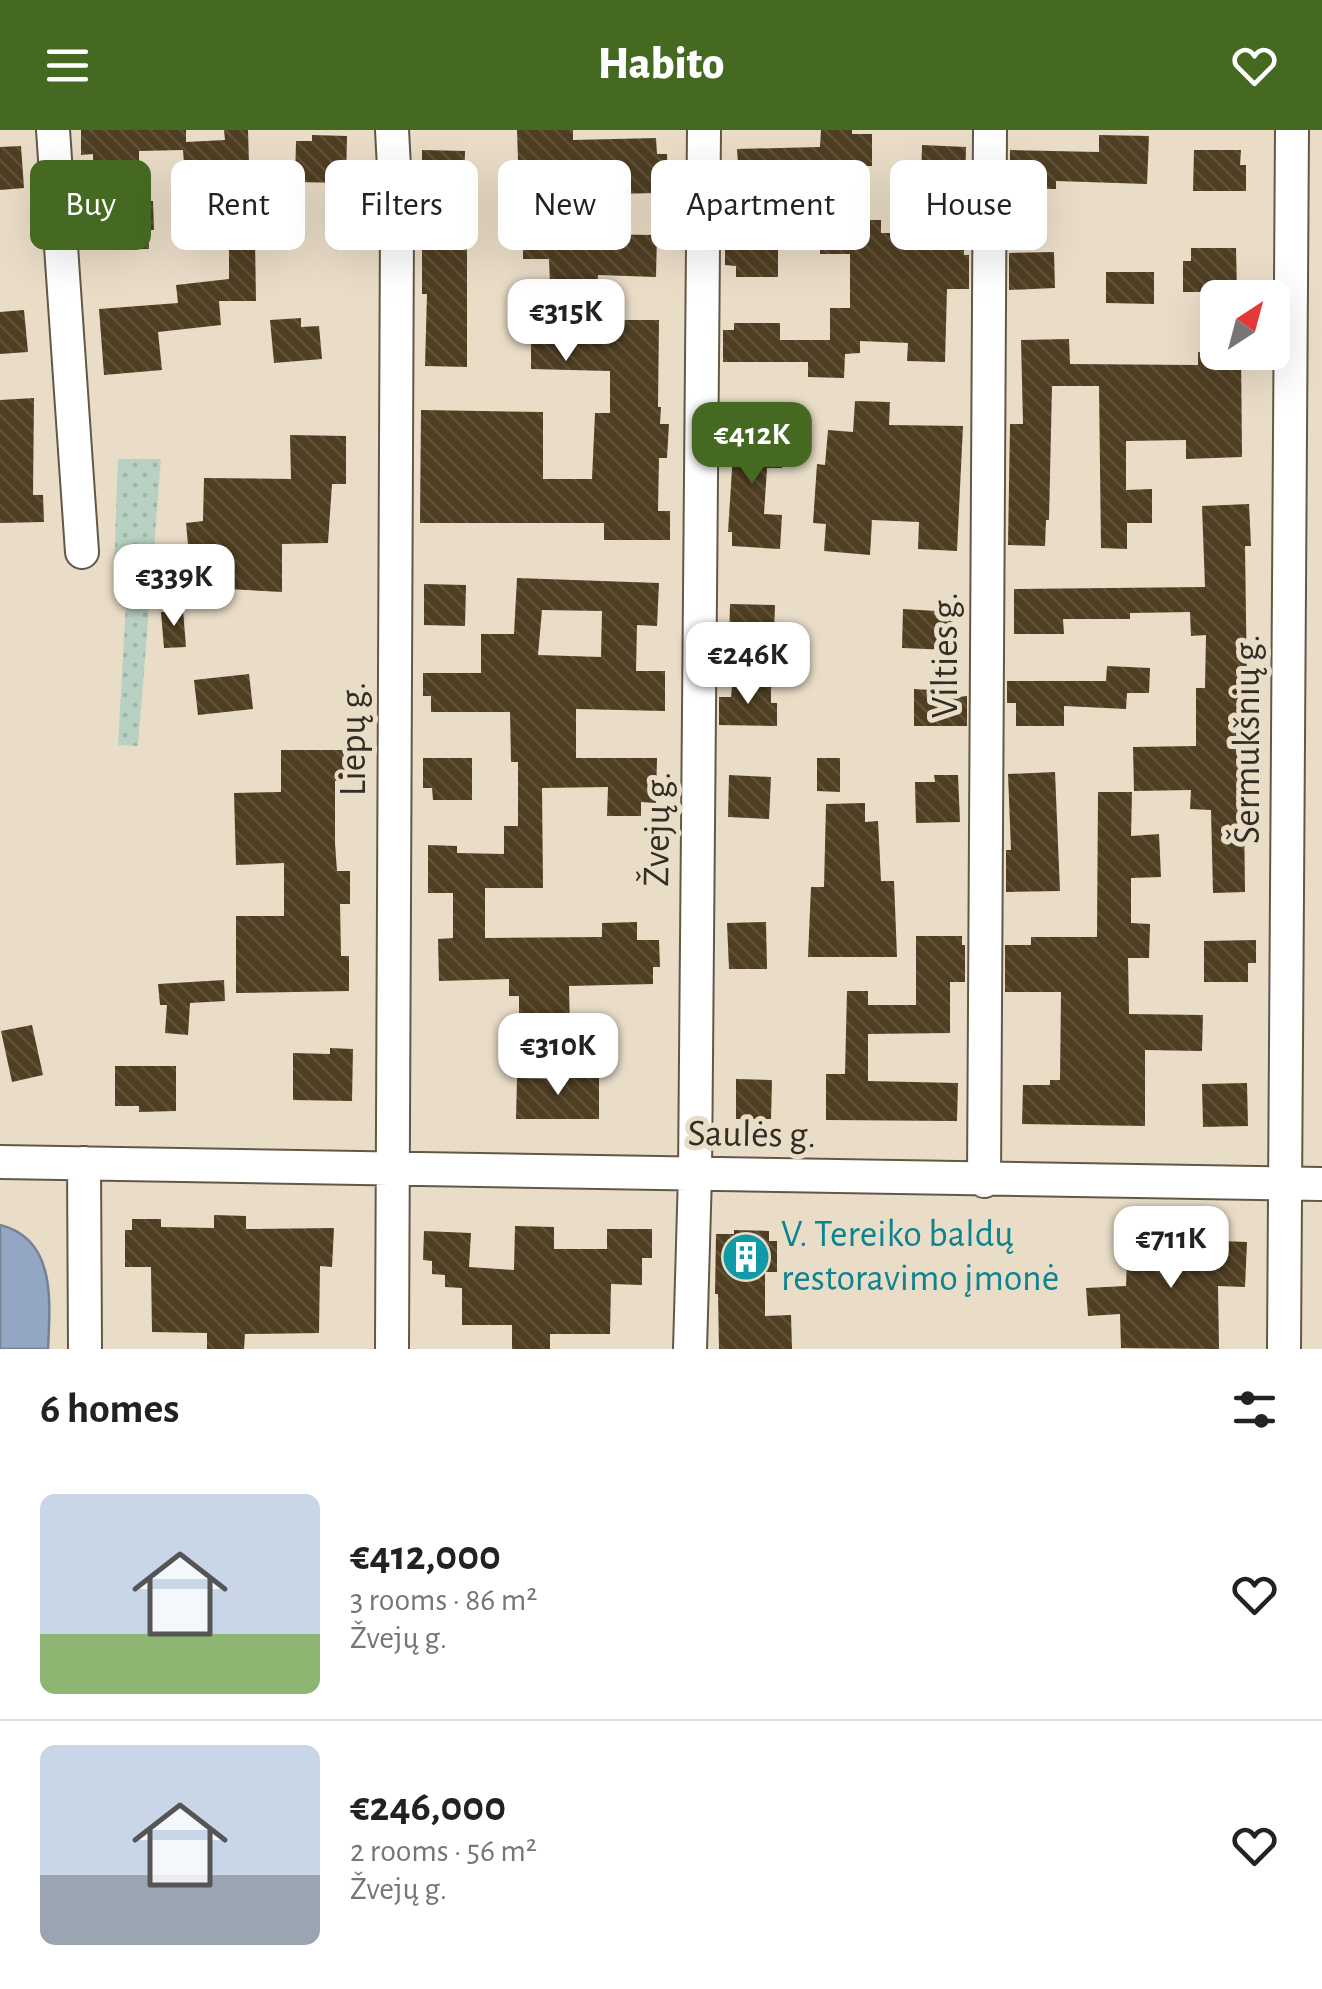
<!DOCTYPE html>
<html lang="en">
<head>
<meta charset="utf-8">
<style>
	body { margin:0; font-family:"Alegreya Sans",sans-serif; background:#f6f6f6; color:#222; height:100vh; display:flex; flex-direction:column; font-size:38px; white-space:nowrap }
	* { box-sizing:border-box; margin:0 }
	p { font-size:32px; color:#767676 }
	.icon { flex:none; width:55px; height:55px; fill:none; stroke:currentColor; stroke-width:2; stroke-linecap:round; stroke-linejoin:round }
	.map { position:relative; height:1219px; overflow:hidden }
	.details { display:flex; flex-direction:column; background:#fff; flex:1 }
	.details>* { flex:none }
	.hud { position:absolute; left:30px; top:30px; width:1262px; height:90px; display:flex; gap:20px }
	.needle { width:65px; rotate:36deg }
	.fabs { position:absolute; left:1200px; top:150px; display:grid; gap:20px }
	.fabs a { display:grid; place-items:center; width:90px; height:90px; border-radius:15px; background:#fff; box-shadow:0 10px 40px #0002; font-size:50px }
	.price { position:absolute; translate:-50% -85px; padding:0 22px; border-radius:20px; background:#fff; color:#222; font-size:32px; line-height:65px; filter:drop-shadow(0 2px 5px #0008) }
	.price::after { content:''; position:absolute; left:50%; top:60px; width:30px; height:22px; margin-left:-15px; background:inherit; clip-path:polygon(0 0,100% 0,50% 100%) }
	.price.selected { background:#466922; color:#fff }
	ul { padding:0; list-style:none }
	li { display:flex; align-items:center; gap:30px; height:250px; padding:0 40px }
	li+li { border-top:2px solid #e0e0e0 }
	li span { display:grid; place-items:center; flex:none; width:280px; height:200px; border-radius:15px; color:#555 }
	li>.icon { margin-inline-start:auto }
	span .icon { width:120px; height:120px; fill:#fffc; stroke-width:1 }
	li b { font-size:42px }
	h2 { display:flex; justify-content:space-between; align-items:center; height:120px; padding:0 40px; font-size:42px }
	.chip { padding:0 35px; border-radius:15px; background:#fff; box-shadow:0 10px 40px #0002; font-size:35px; line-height:90px }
	.chip.selected { background:#466922; color:#fff }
	header { display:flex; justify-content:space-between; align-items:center; height:130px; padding:0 40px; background:#466922; color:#fff; font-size:45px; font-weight:800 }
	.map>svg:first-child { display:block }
	.green { fill:url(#green-dots) }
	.water { fill:#93a7c4; stroke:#768294; stroke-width:2.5 }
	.building { fill:url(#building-back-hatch); fill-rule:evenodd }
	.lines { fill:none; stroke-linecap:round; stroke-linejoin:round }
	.street-casing { stroke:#635847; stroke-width:36 }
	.street { stroke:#fff; stroke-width:32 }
	.labels { text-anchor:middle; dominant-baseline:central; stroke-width:10; stroke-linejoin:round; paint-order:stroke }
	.street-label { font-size:38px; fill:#322d25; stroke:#eaddc8 }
	.culture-label { font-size:38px; fill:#0d838f; stroke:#eaddc8; text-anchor:start }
</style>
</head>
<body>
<header><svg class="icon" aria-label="menu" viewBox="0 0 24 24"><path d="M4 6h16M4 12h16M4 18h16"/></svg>Habito<svg class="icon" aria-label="heart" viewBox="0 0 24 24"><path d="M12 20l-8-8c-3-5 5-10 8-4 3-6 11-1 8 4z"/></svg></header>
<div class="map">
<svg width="1322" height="1219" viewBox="0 0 1322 1219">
	<defs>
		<pattern id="green-dots" width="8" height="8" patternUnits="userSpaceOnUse" patternTransform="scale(2.5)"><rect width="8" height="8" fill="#b9d1c2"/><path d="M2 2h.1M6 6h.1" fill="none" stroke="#a0b4a7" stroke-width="1.8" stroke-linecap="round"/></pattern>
		<pattern id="building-back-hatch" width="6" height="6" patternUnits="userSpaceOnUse" patternTransform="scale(2.5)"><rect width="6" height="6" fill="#4f3e22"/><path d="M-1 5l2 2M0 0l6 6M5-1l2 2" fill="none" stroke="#605239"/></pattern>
	</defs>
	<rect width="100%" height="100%" fill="#eaddc8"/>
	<path class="green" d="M 118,329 L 161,329 L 138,616 L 118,615 L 126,473 L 114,440 Z"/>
	<path class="water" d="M 0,1095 C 57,1109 50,1173 48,1219 L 0,1219 Z"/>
	<path class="building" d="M 81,0 L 186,0 L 186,12 L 225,10 L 224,0 L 248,0 L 249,34 L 212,35 L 215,88 L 188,89 L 183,20 L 139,21 L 139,71 L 153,71 L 154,100 L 148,100 L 149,119 L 100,120 L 100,109 L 89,110 L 88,72 L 94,72 L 93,24 L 81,25 Z
		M 517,0 L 573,0 L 573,10 L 656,8 L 657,24 L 667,24 L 668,51 L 656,52 L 656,63 L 571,65 L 571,104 L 657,105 L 656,147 L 598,145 L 597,190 L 659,190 L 658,277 L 661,277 L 660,294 L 669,294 L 667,328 L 659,328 L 658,381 L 670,381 L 670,410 L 604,410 L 604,393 L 420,393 L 421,280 L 543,282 L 543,349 L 592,349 L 595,283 L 610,283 L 610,241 L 531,239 L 531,209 L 519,209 L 518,179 L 551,178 L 549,129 L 523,129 L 524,30 L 518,30 Z
		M 821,0 L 852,0 L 852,4 L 872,4 L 872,36 L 852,36 L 852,90 L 881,90 L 881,103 L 964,103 L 964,125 L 969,125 L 969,159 L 947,159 L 945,232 L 907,231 L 908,213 L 860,211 L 860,223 L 845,224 L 844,248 L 808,247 L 808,232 L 723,232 L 723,200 L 734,200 L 734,193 L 780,193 L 780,210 L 830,210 L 830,178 L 850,178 L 850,124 L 820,124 L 820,59 L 740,61 L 737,19 L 820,17 Z
		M 312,5 L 347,6 L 346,53 L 295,52 L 296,11 L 312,11 Z
		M 1099,5 L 1149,6 L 1147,54 L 1056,51 L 1056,59 L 1010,58 L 1010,20 L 1099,22 Z
		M 922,15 L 966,17 L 965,56 L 921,54 Z
		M 21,16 L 24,58 L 0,60 L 0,17 Z
		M 422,20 L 465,21 L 463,111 L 467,111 L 467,237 L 425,236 L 427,164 L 422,164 Z
		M 1194,20 L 1241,20 L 1240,35 L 1246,35 L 1246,61 L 1193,61 Z
		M 737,105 L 778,106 L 778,147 L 736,147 L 736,136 L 725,135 L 725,113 L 737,113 Z
		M 229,109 L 255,110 L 256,171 L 219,171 L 221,195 L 158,202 L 162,240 L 104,245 L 99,179 L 178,173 L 176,155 L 229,149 Z
		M 1191,118 L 1236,118 L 1237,162 L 1183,162 L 1183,131 L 1191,131 Z
		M 1054,122 L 1055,158 L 1009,160 L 1009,123 Z
		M 1106,142 L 1154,142 L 1154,174 L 1106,173 Z
		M 24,180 L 28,222 L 0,224 L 0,182 Z
		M 301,188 L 301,197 L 319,196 L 322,229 L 274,233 L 270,190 Z
		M 1069,209 L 1070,234 L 1198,235 L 1198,222 L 1241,222 L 1242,327 L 1186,329 L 1186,310 L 1126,311 L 1126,360 L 1152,359 L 1152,393 L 1127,393 L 1127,419 L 1101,418 L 1099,256 L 1052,256 L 1049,390 L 1046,390 L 1045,416 L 1008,415 L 1010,294 L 1023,294 L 1021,210 Z
		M 34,268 L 33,365 L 43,365 L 44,392 L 0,393 L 0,270 Z
		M 855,271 L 890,272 L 889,295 L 963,296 L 957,421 L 918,419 L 919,392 L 872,390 L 870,425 L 824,421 L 826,394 L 813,393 L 817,334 L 825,335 L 828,300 L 853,302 Z
		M 724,298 L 772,300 L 772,308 L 783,308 L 782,338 L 767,338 L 764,384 L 782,385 L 780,419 L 732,416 L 732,402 L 728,402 L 733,324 L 722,323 Z
		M 290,305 L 346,306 L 346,354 L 332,354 L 328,413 L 282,414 L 282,462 L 172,456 L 177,423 L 189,425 L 186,393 L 203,391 L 204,348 L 291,349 Z
		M 1249,374 L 1251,416 L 1245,416 L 1247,558 L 1244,632 L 1250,632 L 1249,681 L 1244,680 L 1245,762 L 1213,763 L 1211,680 L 1190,679 L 1191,660 L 1134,661 L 1133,617 L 1196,616 L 1196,558 L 1205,558 L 1206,505 L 1191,506 L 1190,482 L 1130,483 L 1130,489 L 1063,489 L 1064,504 L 1014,504 L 1014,459 L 1205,457 L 1202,376 Z
		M 517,448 L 659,453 L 657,496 L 637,495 L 636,541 L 665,541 L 665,581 L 576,579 L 576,628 L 657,628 L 656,673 L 641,672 L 641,686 L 607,686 L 608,657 L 542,658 L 543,758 L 485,758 L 485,808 L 602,807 L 602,793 L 637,792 L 637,810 L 659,810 L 660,837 L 653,837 L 653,854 L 569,856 L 570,905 L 519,904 L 519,866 L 509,866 L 509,849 L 439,851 L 438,809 L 453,808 L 453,763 L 428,763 L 428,715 L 457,716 L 457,723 L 504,724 L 504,696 L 518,696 L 518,632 L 511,632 L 510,582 L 431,582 L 431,566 L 423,566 L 423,543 L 481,543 L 481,504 L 514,504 ZM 542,480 L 602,481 L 601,527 L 538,525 Z
		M 424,454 L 466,455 L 465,496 L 424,495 Z
		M 730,474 L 775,475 L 774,504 L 765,503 L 765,513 L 729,511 Z
		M 903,479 L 953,482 L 951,520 L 902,518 Z
		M 183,480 L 186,517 L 164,518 L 161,482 Z
		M 1107,536 L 1150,538 L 1149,563 L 1127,563 L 1126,579 L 1064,576 L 1064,596 L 1016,596 L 1016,573 L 1007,573 L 1007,551 L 1106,551 Z
		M 249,544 L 253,579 L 198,585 L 194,550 Z
		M 931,555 L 958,555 L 958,567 L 967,566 L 967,596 L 914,596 L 914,559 L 931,560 Z
		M 732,556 L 771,557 L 771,573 L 777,573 L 777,596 L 719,595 L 719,567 L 731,567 Z
		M 281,620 L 346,620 L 346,651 L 335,651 L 335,713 L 337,741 L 350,741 L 350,774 L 340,774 L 341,826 L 349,826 L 349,861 L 236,863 L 236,786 L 284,786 L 284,733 L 236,735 L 234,663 L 281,662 Z
		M 423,628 L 472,628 L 472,670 L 433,670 L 432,658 L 423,658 Z
		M 817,628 L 840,628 L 840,662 L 817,661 Z
		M 1055,642 L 1060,761 L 1006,762 L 1006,720 L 1011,720 L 1008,644 Z
		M 729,645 L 771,647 L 769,689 L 728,687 Z
		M 934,645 L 958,645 L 960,692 L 916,693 L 915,652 L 935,652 Z
		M 1098,662 L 1132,662 L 1131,706 L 1159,704 L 1161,747 L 1131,748 L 1131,793 L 1150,794 L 1149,828 L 1128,828 L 1129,884 L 1203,885 L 1202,921 L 1145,920 L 1145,996 L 1022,994 L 1023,955 L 1050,955 L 1050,950 L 1060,950 L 1061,862 L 1005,862 L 1005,815 L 1031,815 L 1031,807 L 1097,807 Z
		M 865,673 L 865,692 L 878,691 L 881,751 L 894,751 L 897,827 L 808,827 L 811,757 L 824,757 L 826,674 Z
		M 766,792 L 767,839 L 729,839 L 727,793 Z
		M 916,806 L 962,806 L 962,815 L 965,815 L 965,852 L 950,852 L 950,903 L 868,904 L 868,951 L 958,953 L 957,991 L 826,990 L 826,944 L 845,944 L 847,861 L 868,861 L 868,875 L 916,875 Z
		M 1256,810 L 1256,833 L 1248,833 L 1248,852 L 1204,852 L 1204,811 Z
		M 224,850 L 225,871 L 190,873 L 188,905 L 165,903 L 167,875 L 160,875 L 158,854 Z
		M 32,895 L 43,945 L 12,952 L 1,901 Z
		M 330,918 L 353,919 L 352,971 L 293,970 L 293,923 L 330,924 Z
		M 115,936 L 176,936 L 176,981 L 139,982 L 139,976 L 115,976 Z
		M 555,946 L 599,946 L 599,989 L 516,989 L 517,948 L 555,949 Z
		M 736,949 L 772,950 L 771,989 L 736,989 Z
		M 1247,953 L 1248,996 L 1203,997 L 1202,954 Z
		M 214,1085 L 246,1086 L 246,1099 L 334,1098 L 332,1137 L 320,1136 L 319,1203 L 245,1204 L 244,1219 L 207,1219 L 207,1203 L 152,1202 L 151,1137 L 125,1137 L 125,1100 L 132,1100 L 132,1089 L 161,1089 L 161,1097 L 214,1098 Z
		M 515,1096 L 554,1097 L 554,1119 L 607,1119 L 607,1099 L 652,1099 L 652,1128 L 642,1128 L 642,1155 L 611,1154 L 610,1204 L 550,1204 L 550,1219 L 512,1219 L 512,1195 L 462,1195 L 462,1158 L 445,1157 L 445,1145 L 432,1144 L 432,1131 L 423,1130 L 424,1101 L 471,1103 L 469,1137 L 514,1140 Z
		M 734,1100 L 769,1101 L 769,1111 L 777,1111 L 777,1142 L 765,1142 L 765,1186 L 791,1185 L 792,1219 L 719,1219 L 718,1164 L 715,1164 L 716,1104 L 734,1104 Z
		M 1128,1103 L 1173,1105 L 1173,1109 L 1247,1112 L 1245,1157 L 1218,1156 L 1219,1219 L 1121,1218 L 1120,1184 L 1088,1186 L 1086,1158 L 1126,1156 Z"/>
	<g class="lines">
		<g class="street-casing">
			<path id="street" d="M 53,0 L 82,422
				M 0,1032 L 1322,1054
				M 84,1033 L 85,1219
				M 984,1051 L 990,0
				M 392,1219 L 397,94 L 392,0
				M 690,1219 L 695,1044 L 704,0
				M 1284,1219 L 1292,0"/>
		</g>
		<use href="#street" class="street"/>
	</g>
	<defs>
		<g id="building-disc" transform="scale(2.5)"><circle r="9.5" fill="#0f9aa8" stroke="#eaddc8"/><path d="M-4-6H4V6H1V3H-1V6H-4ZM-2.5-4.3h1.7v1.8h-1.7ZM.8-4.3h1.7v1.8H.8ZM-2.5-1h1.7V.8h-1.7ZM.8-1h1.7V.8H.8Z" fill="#fff"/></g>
	</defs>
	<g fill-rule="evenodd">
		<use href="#building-disc" x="746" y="1127"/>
	</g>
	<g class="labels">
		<g class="street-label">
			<text transform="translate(946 525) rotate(-90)">Vilties g.</text>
			<text transform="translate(354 609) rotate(-90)">Liepų g.</text>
			<text transform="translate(1248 609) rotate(-90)">Šermukšnių g.</text>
			<text transform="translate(658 699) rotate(-89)">Žvejų g.</text>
			<text transform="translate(752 1005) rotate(1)">Saulės g.</text>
		</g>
		<g class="culture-label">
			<text x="781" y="1105">V. Tereiko baldų<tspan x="781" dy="44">restoravimo įmonė</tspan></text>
		</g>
	</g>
</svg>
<div class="fabs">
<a><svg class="needle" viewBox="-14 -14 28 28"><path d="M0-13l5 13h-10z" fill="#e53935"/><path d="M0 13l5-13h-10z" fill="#767676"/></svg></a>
</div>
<b class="price" style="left:566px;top:234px">€315K</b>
<b class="price selected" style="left:752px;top:357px">€412K</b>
<b class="price" style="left:174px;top:499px">€339K</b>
<b class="price" style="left:748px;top:577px">€246K</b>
<b class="price" style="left:558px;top:968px">€310K</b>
<b class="price" style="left:1171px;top:1161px">€711K</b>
<div class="hud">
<a class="chip selected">Buy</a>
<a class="chip">Rent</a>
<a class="chip">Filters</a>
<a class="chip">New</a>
<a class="chip">Apartment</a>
<a class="chip">House</a>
</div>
</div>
<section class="details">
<h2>6 homes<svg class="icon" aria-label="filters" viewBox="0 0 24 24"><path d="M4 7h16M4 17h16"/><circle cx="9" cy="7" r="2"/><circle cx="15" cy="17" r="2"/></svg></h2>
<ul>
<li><span style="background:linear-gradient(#c9d6e8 70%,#8fb573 0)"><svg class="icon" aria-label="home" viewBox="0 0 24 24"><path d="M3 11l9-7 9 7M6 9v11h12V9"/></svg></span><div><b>€412,000</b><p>3 rooms · 86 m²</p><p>Žvejų g.</p></div><svg class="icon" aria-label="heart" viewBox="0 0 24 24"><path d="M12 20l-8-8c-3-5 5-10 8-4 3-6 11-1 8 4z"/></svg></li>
<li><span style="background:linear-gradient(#c9d6e8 65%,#9aa5b1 0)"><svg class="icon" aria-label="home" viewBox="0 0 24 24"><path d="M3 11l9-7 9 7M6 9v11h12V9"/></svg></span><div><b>€246,000</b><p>2 rooms · 56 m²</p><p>Žvejų g.</p></div><svg class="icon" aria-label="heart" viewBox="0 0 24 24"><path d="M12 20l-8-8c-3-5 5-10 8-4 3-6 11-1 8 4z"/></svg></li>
</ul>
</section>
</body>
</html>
